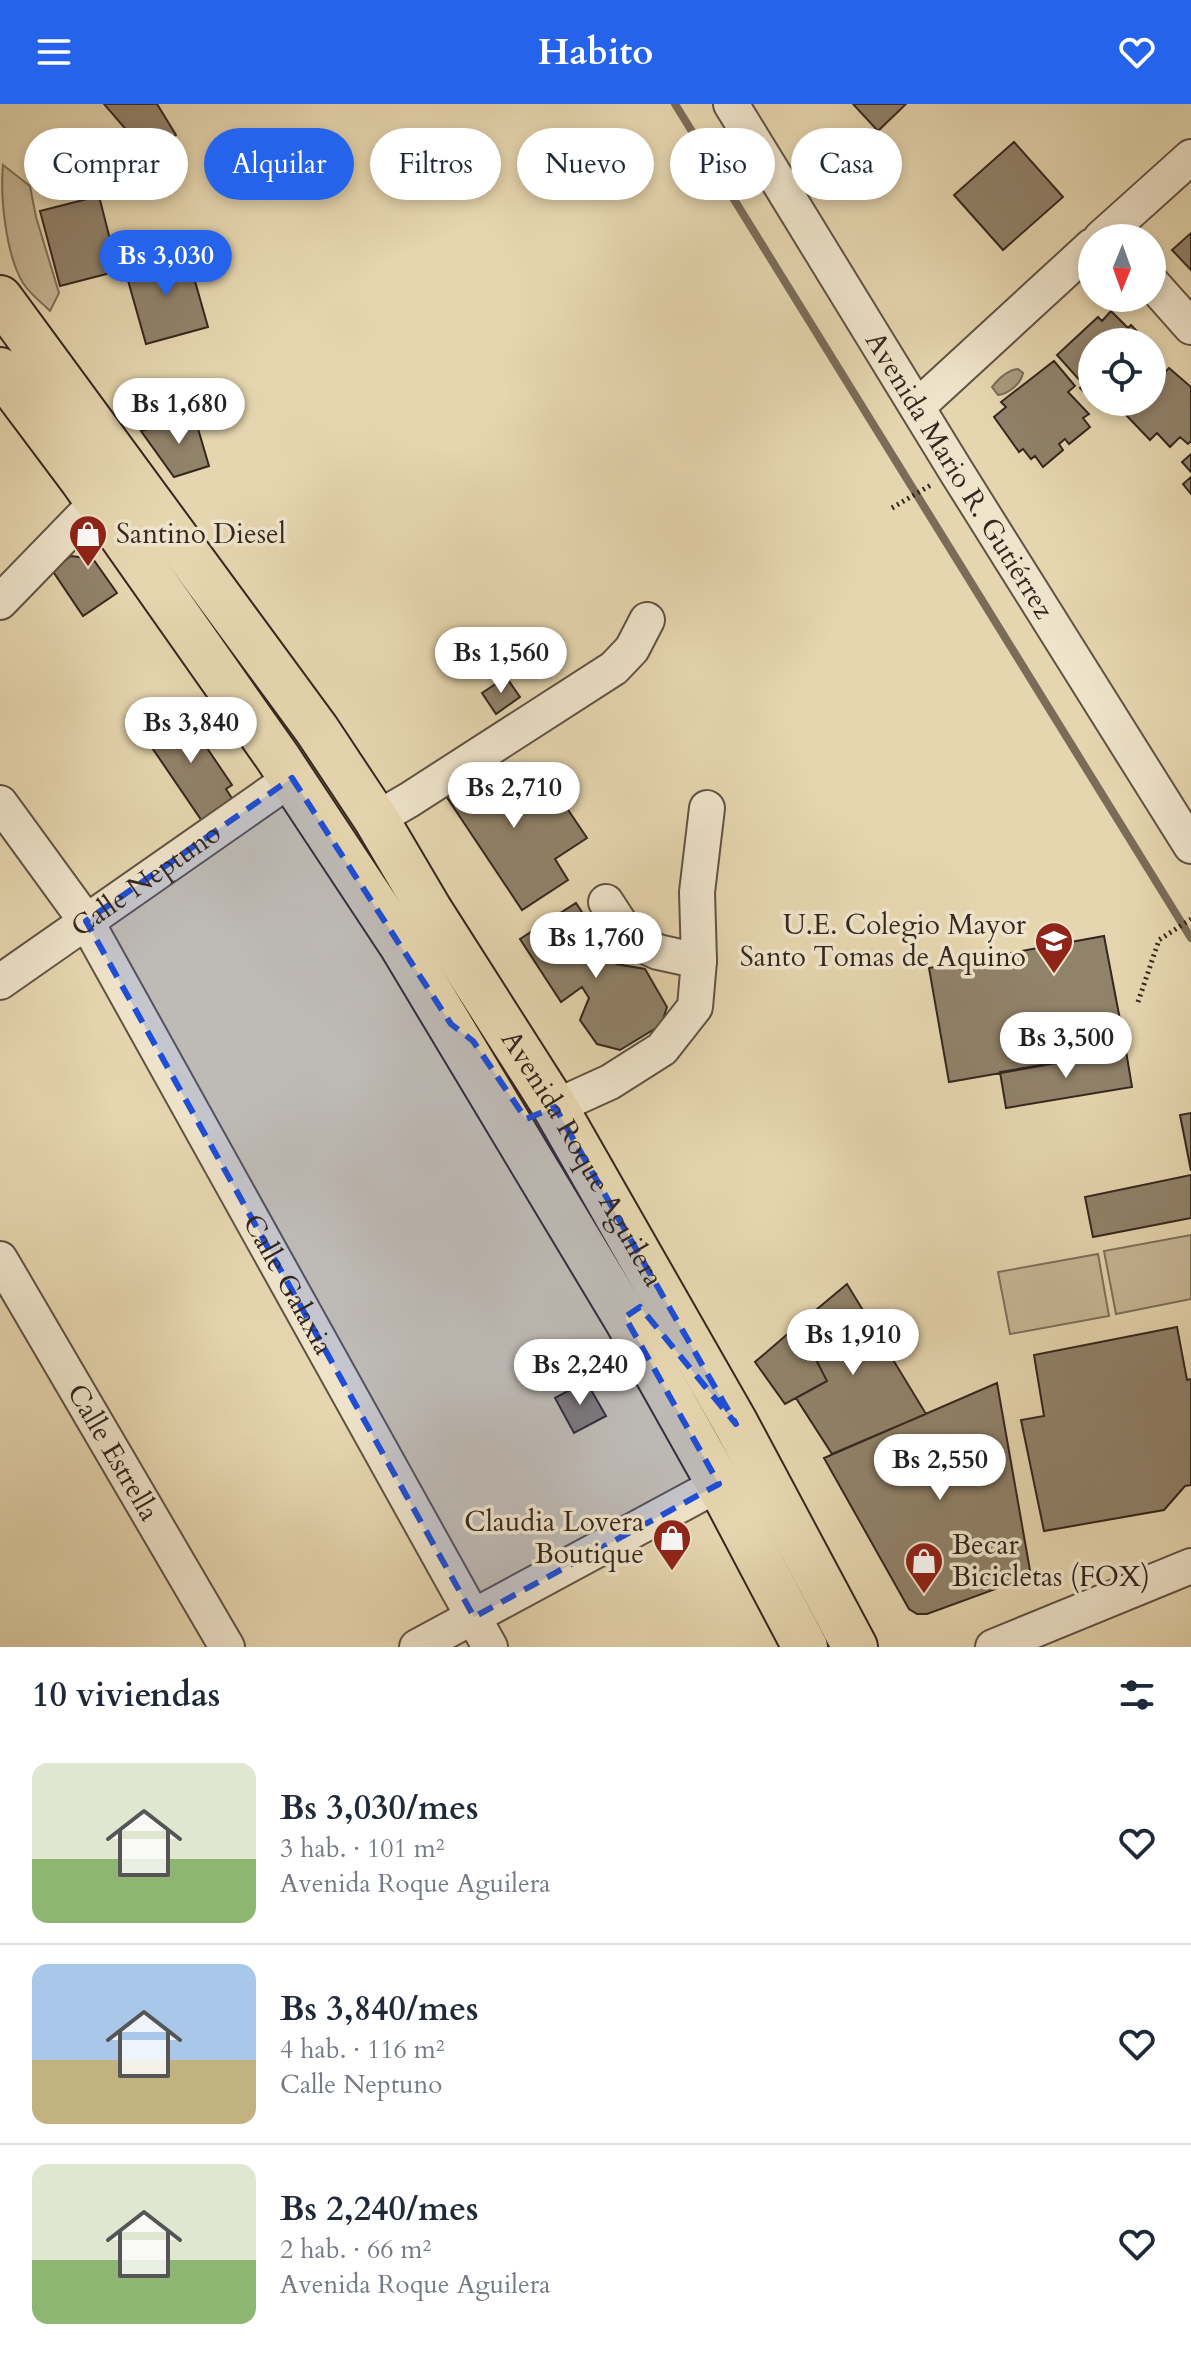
<!DOCTYPE html>
<html lang="es">
<head>
<meta charset="utf-8">
<style>
	body { margin:0; font-family:Cardo,serif; background:#f2f2f3; color:#1f2937; height:100vh; display:flex; flex-direction:column; font-size:30px; white-space:nowrap }
	* { box-sizing:border-box; margin:0 }
	p { font-size:26px; color:#747a83 }
	.icon { flex:none; width:44px; height:44px; fill:none; stroke:currentColor; stroke-width:2; stroke-linecap:round; stroke-linejoin:round }
	.map { position:relative; height:1543px; overflow:hidden }
	.sheet { display:flex; flex-direction:column; background:#fff; flex:1 }
	.sheet>* { flex:none }
	.top-card { position:absolute; left:24px; top:24px; width:1144px; height:72px; display:flex; gap:16px }
	.needle { width:52px; rotate:181deg }
	.tools { position:absolute; left:1078px; top:120px; display:grid; gap:16px }
	.tools a { display:grid; place-items:center; width:88px; height:88px; border-radius:50%; background:#fff; box-shadow:0 4px 12px #0003; font-size:40px }
	.price { position:absolute; translate:-50% -68px; padding:0 18px; border-radius:28px; background:#fff; color:#222; font-size:26px; line-height:52px; filter:drop-shadow(0 2px 4px #0008) }
	.price::after { content:''; position:absolute; left:50%; top:48px; width:24px; height:18px; margin-left:-12px; background:inherit; clip-path:polygon(0 0,100% 0,50% 100%) }
	.price.active { background:#2563eb; color:#fff }
	ul { padding:0; list-style:none }
	li { display:flex; align-items:center; gap:24px; height:200px; padding:0 32px }
	li+li { border-top:2px solid #e0e1e3 }
	li span { display:grid; place-items:center; flex:none; width:224px; height:160px; border-radius:16px; color:#555 }
	li>.icon { margin-inline-start:auto }
	span .icon { width:96px; height:96px; fill:#fffc; stroke-width:1 }
	li b { font-size:34px }
	h2 { display:flex; justify-content:space-between; align-items:center; height:96px; padding:0 32px; font-size:34px }
	.pill { padding:0 28px; border-radius:36px; background:#fff; box-shadow:0 4px 12px #0003; font-size:28px; line-height:72px }
	.pill.active { background:#2563eb; color:#fff }
	header { display:flex; justify-content:space-between; align-items:center; height:104px; padding:0 32px; background:#2563eb; color:#fff; font-size:36px; font-weight:600 }
	.map>svg:first-child { display:block }
	.green { fill:#c8b897; stroke:#7e705c; stroke-width:2 }
	.water { fill:#aa9a7e; stroke:#7b6c58; stroke-width:2 }
	.lines { fill:none; stroke-linecap:round; stroke-linejoin:round }
	.stream { stroke:#7b6c58; stroke-width:8 }
	.building { fill:#91826a; stroke:#352720; stroke-width:2 }
	.minor-casing { stroke:#615344; stroke-width:38 }
	.major-casing { stroke:#352720; stroke-width:48 }
	.path { stroke:#352720; stroke-width:5; stroke-dasharray:2 4; stroke-linecap:butt }
	.minor { stroke:#efe4cb; stroke-width:34 }
	.major { stroke:#e6d6af; stroke-width:44 }
	.marked { fill:#1d4ed8; fill-opacity:0.2; stroke:#1d4ed8; stroke-width:6; stroke-dasharray:16 10; stroke-linejoin:round }
	.labels { text-anchor:middle; dominant-baseline:central; stroke-width:7; stroke-linejoin:round; paint-order:stroke }
	.street-label { font-size:28px; fill:#352720; stroke:#efe4cb }
	.poi-label { font-size:28px; fill:#352720; stroke:#efe4cb; text-anchor:start }
</style>
</head>
<body>
<header><svg class="icon" aria-label="menu" viewBox="0 0 24 24"><path d="M4 6h16M4 12h16M4 18h16"/></svg>Habito<svg class="icon" aria-label="heart" viewBox="0 0 24 24"><path d="M12 20l-8-8c-3-5 5-10 8-4 3-6 11-1 8 4z"/></svg></header>
<div class="map">
<svg width="1191" height="1543" viewBox="0 0 1191 1543">
	<rect width="100%" height="100%" fill="#e6d6af"/>
	<filter id="stains"><feTurbulence type="fractalNoise" baseFrequency=".0025" numOctaves="4"/><feColorMatrix values="0 0 0 0 .2 0 0 0 0 .09 0 0 0 0 .02 0 0 0 .5 -.17"/></filter>
	<radialGradient id="worn" r=".72"><stop offset=".6" stop-color="#630" stop-opacity="0"/><stop offset="1" stop-color="#630" stop-opacity=".3"/></radialGradient>
	<path class="green" d="M 3,61 L 30,82 L 36,113 L 59,189 L 50,207 C 42,199 30,190 23,179 C 6,151 0,94 3,61 Z
		M 1191,1131 L 1191,1195 L 1116,1210 L 1104,1147 Z
		M 1098,1150 L 1109,1212 L 1010,1230 L 998,1168 Z"/>
	<path class="water" d="M 1018,265 L 1023,269 C 1021,280 1008,290 998,291 L 992,283 C 999,274 1007,266 1018,265 Z"/>
	<g class="lines">
		<path class="stream" d="M 675,0 L 1191,834"/>
	</g>
	<path class="building" d="M 104,0 L 157,0 L 176,31 L 147,50 Z
		M 853,0 L 906,0 L 878,27 Z
		M 1014,38 L 1063,93 L 1003,146 L 954,91 Z
		M 99,92 L 118,167 L 60,182 L 40,107 Z
		M 1191,129 L 1191,166 L 1172,146 Z
		M 187,149 L 208,223 L 146,240 L 125,166 Z
		M 1111,207 L 1128,224 L 1131,221 L 1147,238 L 1092,238 L 1092,297 L 1080,284 L 1084,281 L 1057,251 L 1098,213 L 1102,217 Z
		M 1152,243 L 1156,248 L 1153,251 L 1158,261 L 1152,266 Z
		M 1054,257 L 1075,282 L 1068,288 L 1089,310 L 1083,314 L 1090,323 L 1069,340 L 1065,335 L 1059,340 L 1063,346 L 1043,363 L 1035,352 L 1031,355 L 1023,345 L 1019,348 L 994,313 L 1006,303 L 1001,298 Z
		M 1169,264 L 1191,283 L 1191,337 L 1188,340 L 1180,333 L 1170,343 L 1157,329 L 1150,336 L 1124,309 L 1135,298 L 1152,298 L 1152,281 Z
		M 194,311 L 209,362 L 174,373 L 141,327 Z
		M 194,311 L 209,362 L 174,373 L 141,327 Z
		M 1191,350 L 1191,368 L 1182,358 Z
		M 1191,373 L 1191,390 L 1183,380 Z
		M 71,452 L 93,455 L 117,489 L 83,512 L 52,466 Z
		M 506,573 L 520,593 L 496,610 L 482,589 Z
		M 182,607 L 232,681 L 226,685 L 233,696 L 202,717 L 144,632 Z
		M 484,650 L 521,706 L 554,685 L 587,734 L 555,755 L 568,776 L 522,806 L 438,680 Z
		M 576,799 L 616,860 L 645,865 L 667,903 L 661,921 L 620,946 L 597,940 L 580,916 L 589,894 L 582,883 L 561,898 L 520,835 Z
		M 1104,832 L 1126,947 L 949,978 L 929,864 Z
		M 1126,947 L 1132,983 L 1006,1004 L 1000,968 Z
		M 1191,1009 L 1191,1067 L 1180,1011 Z
		M 1191,1071 L 1191,1114 L 1093,1133 L 1085,1093 Z
		M 847,1180 L 926,1310 L 832,1350 L 796,1294 L 827,1277 L 798,1221 Z
		M 798,1221 L 827,1277 L 785,1300 L 755,1258 Z
		M 1177,1223 L 1187,1276 L 1191,1275 L 1191,1381 L 1185,1382 L 1164,1406 L 1044,1427 L 1021,1316 L 1044,1312 L 1034,1251 Z
		M 586,1277 L 606,1312 L 574,1329 L 555,1294 Z
		M 997,1279 L 1031,1472 L 927,1510 L 917,1510 L 909,1505 L 824,1354 Z"/>
	<g class="lines">
		<g class="minor-casing">
			<g id="minor">
				<path id="s1" d="M 731,0 L 956,367 L 1191,742"/>
				<path d="M 1101,134 L 1191,53"/>
				<path d="M 1152,179 L 1191,223"/>
				<path d="M 917,303 L 1092,142"/>
				<path d="M 0,498 L 97,398"/>
				<path id="s2" d="M 0,699 L 86,817 L 490,1543"/>
				<path d="M 376,715 L 409,696 L 614,564 L 632,545 L 647,516"/>
				<path d="M 606,798 L 630,835 L 658,848 L 699,857"/>
				<path id="s3" d="M 0,878 L 292,674"/>
				<path d="M 555,1003 L 610,978 L 662,945 L 695,903 L 699,857 L 697,788 L 707,704"/>
				<path id="s4" d="M 0,1155 L 227,1543"/>
				<path d="M 417,1543 L 719,1380"/>
				<path d="M 993,1543 L 1191,1462"/>
			</g>
		</g>
		<g class="major-casing">
			<g id="major">
				<path id="s5" d="M 0,194 L 317,626 L 376,715 L 429,805 L 555,1003 L 736,1320 L 855,1543"/>
				<path d="M 0,266 L 81,374 L 278,654 L 401,840 L 628,1218 L 719,1380 L 805,1543"/>
			</g>
		</g>
		<path class="path" d="M 892,404 L 931,381
			M 1138,898 L 1159,836 L 1191,815"/>
		<use href="#minor" class="minor"/>
		<use href="#major" class="major"/>
	</g>
	<path class="marked" d="M 292,674 L 451,920 L 473,937 L 526,1015 L 555,1003 L 736,1320 L 640,1203 L 625,1213 L 719,1380 L 474,1513 L 86,817 Z"/>
	<defs>
		<g id="shop-pin" transform="scale(2)"><path d="M0 17L-7.5 6A9.5 9.5 0 1 1 7.5 6Z" fill="#8f2418" stroke="#efe4cb"/><path d="M-5-2.5h2.3a2.7 3.5 0 0 1 5.4 0H5L5.5 6h-11ZM-1.5-2.5h3a1.5 2.3 0 0 0-3 0Z" fill="#fff"/></g>
		<g id="school-pin" transform="scale(2)"><path d="M0 17L-7.5 6A9.5 9.5 0 1 1 7.5 6Z" fill="#8f2418" stroke="#efe4cb"/><path d="M0-5L7-2L0 1L-7-2ZM-4 1L0 2.5L4 1V4Q0 6-4 4Z" fill="#fff"/></g>
	</defs>
	<g fill-rule="evenodd">
		<use href="#shop-pin" x="88" y="430"/>
		<use href="#school-pin" x="1054" y="837"/>
		<use href="#shop-pin" x="672" y="1434"/>
		<use href="#shop-pin" x="924" y="1457"/>
	</g>
	<g class="labels">
		<g class="street-label">
			<text stroke="none"><textPath href="#s1" startOffset="436">Avenida Mario R. Gutiérrez</textPath></text>
			<text stroke="none"><textPath href="#s3" startOffset="178">Calle Neptuno</textPath></text>
			<text stroke="none"><textPath href="#s5" startOffset="1040">Avenida Roque Aguilera</textPath></text>
			<text stroke="none"><textPath href="#s2" startOffset="562">Calle Galaxia</textPath></text>
			<text stroke="none"><textPath href="#s4" startOffset="224">Calle Estrella</textPath></text>
		</g>
		<g class="poi-label">
			<text x="116" y="430">Santino Diesel</text>
			<text x="1026" y="821" text-anchor="end">U.E. Colegio Mayor<tspan x="1026" dy="32">Santo Tomas de Aquino</tspan></text>
			<text x="644" y="1418" text-anchor="end">Claudia Lovera<tspan x="644" dy="32">Boutique</tspan></text>
			<text x="952" y="1441">Becar<tspan x="952" dy="32">Bicicletas (FOX)</tspan></text>
		</g>
	</g>
	<rect width="100%" height="100%" filter="url(#stains)"/>
	<rect width="100%" height="100%" fill="url(#worn)"/>
</svg>
<div class="tools">
<a><svg class="needle" viewBox="-14 -14 28 28"><path d="M0-13l5 13h-10z" fill="#e53935"/><path d="M0 13l5-13h-10z" fill="#747a83"/></svg></a>
<a><svg class="icon" aria-label="locate" viewBox="0 0 24 24"><circle cx="12" cy="12" r="6"/><path d="M12 2v4M12 18v4M2 12h4M18 12h4"/></svg></a>
</div>
<b class="price active" style="left:166px;top:194px">Bs 3,030</b>
<b class="price" style="left:179px;top:342px">Bs 1,680</b>
<b class="price" style="left:501px;top:591px">Bs 1,560</b>
<b class="price" style="left:191px;top:661px">Bs 3,840</b>
<b class="price" style="left:514px;top:726px">Bs 2,710</b>
<b class="price" style="left:596px;top:876px">Bs 1,760</b>
<b class="price" style="left:1066px;top:976px">Bs 3,500</b>
<b class="price" style="left:853px;top:1273px">Bs 1,910</b>
<b class="price" style="left:580px;top:1303px">Bs 2,240</b>
<b class="price" style="left:940px;top:1398px">Bs 2,550</b>
<div class="top-card">
<a class="pill">Comprar</a>
<a class="pill active">Alquilar</a>
<a class="pill">Filtros</a>
<a class="pill">Nuevo</a>
<a class="pill">Piso</a>
<a class="pill">Casa</a>
</div>
</div>
<section class="sheet">
<h2>10 viviendas<svg class="icon" aria-label="filters" viewBox="0 0 24 24"><path d="M4 7h16M4 17h16"/><circle cx="9" cy="7" r="2"/><circle cx="15" cy="17" r="2"/></svg></h2>
<ul>
<li><span style="background:linear-gradient(#dfe7d0 60%,#8fb573 0)"><svg class="icon" aria-label="home" viewBox="0 0 24 24"><path d="M3 11l9-7 9 7M6 9v11h12V9"/></svg></span><div><b>Bs 3,030/mes</b><p>3 hab. · 101 m²</p><p>Avenida Roque Aguilera</p></div><svg class="icon" aria-label="heart" viewBox="0 0 24 24"><path d="M12 20l-8-8c-3-5 5-10 8-4 3-6 11-1 8 4z"/></svg></li>
<li><span style="background:linear-gradient(#a9c7e8 60%,#c2b280 0)"><svg class="icon" aria-label="home" viewBox="0 0 24 24"><path d="M3 11l9-7 9 7M6 9v11h12V9"/></svg></span><div><b>Bs 3,840/mes</b><p>4 hab. · 116 m²</p><p>Calle Neptuno</p></div><svg class="icon" aria-label="heart" viewBox="0 0 24 24"><path d="M12 20l-8-8c-3-5 5-10 8-4 3-6 11-1 8 4z"/></svg></li>
<li><span style="background:linear-gradient(#dfe7d0 60%,#8fb573 0)"><svg class="icon" aria-label="home" viewBox="0 0 24 24"><path d="M3 11l9-7 9 7M6 9v11h12V9"/></svg></span><div><b>Bs 2,240/mes</b><p>2 hab. · 66 m²</p><p>Avenida Roque Aguilera</p></div><svg class="icon" aria-label="heart" viewBox="0 0 24 24"><path d="M12 20l-8-8c-3-5 5-10 8-4 3-6 11-1 8 4z"/></svg></li>
</ul>
</section>
</body>
</html>
